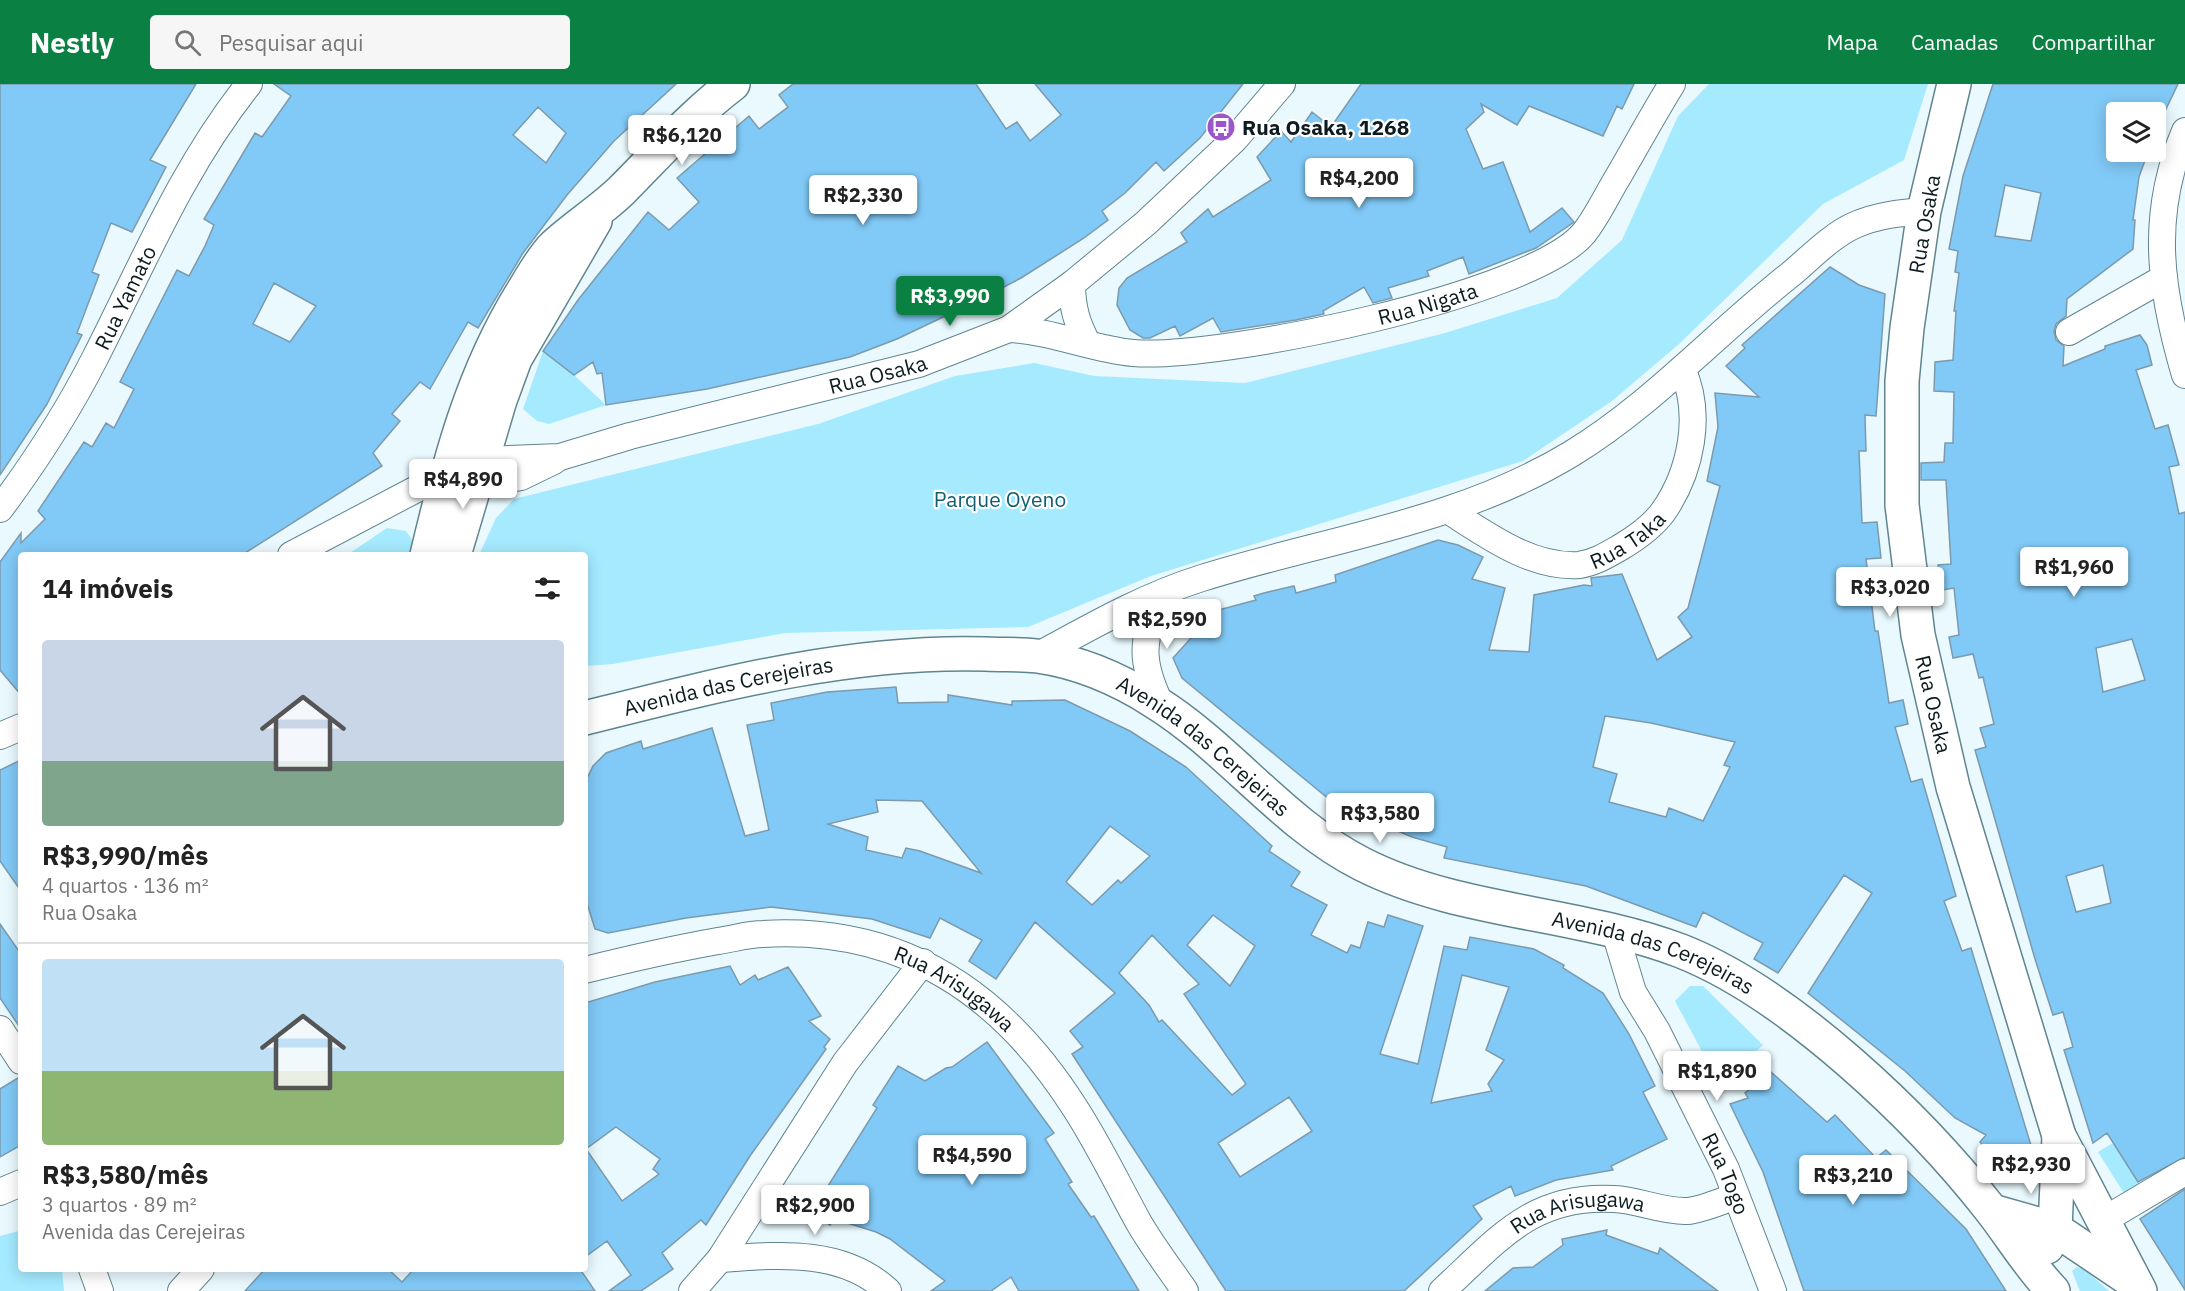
<!DOCTYPE html>
<html lang="pt">
<head>
<meta charset="utf-8">
<style>
	body { margin:0; font-family:"IBM Plex Sans",sans-serif; background:#f6f6f6; color:#222; height:100vh; display:flex; flex-direction:column; font-size:22px; white-space:nowrap }
	* { box-sizing:border-box; margin:0 }
	p { font-size:20px; color:#767676 }
	.icon { flex:none; width:33px; height:33px; fill:none; stroke:currentColor; stroke-width:2; stroke-linecap:round; stroke-linejoin:round }
	.map { position:relative; flex:1; overflow:hidden }
	.drawer { position:absolute; left:18px; top:468px; width:570px; height:720px; display:flex; flex-direction:column; background:#fff; border-radius:6px; box-shadow:0 3px 15px #0003 }
	.drawer>* { flex:none }
	.controls { position:absolute; left:2106px; top:18px; display:grid; gap:12px }
	.controls a { display:grid; place-items:center; width:60px; height:60px; border-radius:6px; background:#fff; box-shadow:0 3px 15px #0003; font-size:30px }
	.price { position:absolute; translate:-50% -51px; padding:0 14px; border-radius:6px; background:#fff; color:#222; font-size:20px; line-height:39px; filter:drop-shadow(0 2px 3px #0008) }
	.price::after { content:''; position:absolute; left:50%; top:36px; width:18px; height:14px; margin-left:-9px; background:inherit; clip-path:polygon(0 0,100% 0,50% 100%) }
	.price.current { background:#0b8043; color:#fff }
	ul { padding:0; list-style:none }
	li { display:grid; align-content:center; gap:12px; height:318px; padding:0 24px }
	li+li { border-top:2px solid #e0e0e0 }
	li span { display:grid; place-items:center; height:186px; border-radius:6px; color:#555 }
	li>.icon { margin-inline-start:auto }
	span .icon { width:108px; height:108px; fill:#fffc; stroke-width:1 }
	li b { font-size:26px }
	h2 { display:flex; justify-content:space-between; align-items:center; height:72px; padding:0 24px; font-size:26px }
	header { display:flex; align-items:center; gap:36px; box-sizing:border-box; height:84px; padding:0 30px; background:#0b8043; color:#fff }
	header strong { font-size:28px }
	nav { display:flex; gap:33px; margin-inline-start:auto; font-size:21px }
	.search { width:420px; height:54px; background:#f6f6f6; display:flex; align-items:center; gap:15px; box-sizing:border-box; padding:0 21px; border-radius:6px; color:#767676; font-size:22px }
	.map>svg:first-child { display:block }
	.green { fill:#a5eaff }
	.building { fill:#81c9f6; stroke:#7c9aad; stroke-width:1.5; fill-rule:evenodd }
	.lines { fill:none; stroke-linecap:round; stroke-linejoin:round }
	.minor-casing { stroke:#60858f; stroke-width:28 }
	.major-casing { stroke:#60858f; stroke-width:36 }
	.minor { stroke:#fff; stroke-width:26 }
	.major { stroke:#fff; stroke-width:33 }
	.labels { text-anchor:middle; dominant-baseline:central; stroke-width:4.5; stroke-linejoin:round; paint-order:stroke }
	.poi-label { font-size:21px; font-weight:bold; fill:#0c1b20; stroke:#fff; text-anchor:start }
	.street-label { font-size:21px; fill:#0c1b20; stroke:#fff }
	.park-label { font-size:21px; fill:#105f71; stroke:#fff }
</style>
</head>
<body>
<header>
<strong>Nestly</strong>
<div class="search"><svg class="icon" aria-label="search" viewBox="0 0 24 24"><circle cx="10" cy="10" r="6"/><path d="M15 15l6 6"/></svg>Pesquisar aqui</div>
<nav><a>Mapa</a><a>Camadas</a><a>Compartilhar</a></nav>
</header>
<div class="map">
<svg width="2185" height="1207" viewBox="0 0 2185 1207">
	<rect width="100%" height="100%" fill="#e9f9fe"/>
	<path class="green" d="M 1709,0 L 1928,0 L 1904,76 L 1823,120 L 1679,260 L 1612,317 L 1523,377 L 1151,492 L 1028,543 L 785,549 L 613,580 L 585,582 L 585,471 L 479,471 L 496,434 L 514,415 L 818,340 L 955,292 L 1034,279 L 1094,292 L 1245,299 L 1445,249 L 1557,214 L 1622,156 L 1678,32 Z
		M 543,267 L 574,291 L 606,321 L 549,340 L 537,337 L 523,325 Z
		M 387,444 L 406,447 L 417,463 L 415,471 L 347,471 Z
		M 1690,902 L 1703,902 L 1763,961 L 1720,1001 L 1675,917 Z
		M 2113,1059 L 2142,1105 L 2127,1114 L 2098,1068 Z
		M 19,1147 L 21,1147 L 21,1185 L 62,1185 L 64,1207 L 0,1207 L 0,1152 Z
		M 2077,1183 L 2085,1186 L 2109,1207 L 2080,1207 L 2072,1187 Z"/>
	<path class="building" d="M 0,0 L 196,0 L 150,76 L 166,83 L 132,148 L 111,139 L 92,188 L 99,191 L 77,249 L 82,251 L 47,320 L 0,391 Z
		M 274,0 L 676,0 L 614,57 L 567,111 L 523,169 L 478,244 L 468,238 L 430,305 L 420,298 L 392,330 L 400,337 L 373,369 L 382,382 L 242,471 L 21,471 L 21,611 L 0,586 L 0,478 L 21,449 L 21,459 L 45,435 L 38,427 L 84,358 L 92,363 L 106,339 L 114,344 L 134,305 L 120,298 L 177,186 L 189,192 L 205,162 L 214,141 L 204,135 L 255,49 L 262,53 L 291,12 ZM 538,23 L 566,49 L 546,79 L 513,51 ZM 274,199 L 316,222 L 290,258 L 253,240 Z
		M 793,0 L 976,0 L 1006,45 L 1017,38 L 1030,57 L 1061,31 L 1035,0 L 1243,0 L 1200,54 L 1164,87 L 1156,78 L 1125,109 L 1102,127 L 1108,136 L 1084,154 L 1021,194 L 983,214 L 897,255 L 850,273 L 707,305 L 606,321 L 602,289 L 597,290 L 593,278 L 574,291 L 543,267 L 578,216 L 648,128 L 669,146 L 699,118 L 677,94 L 749,32 L 759,45 L 788,23 L 779,11 Z
		M 1361,0 L 1634,0 L 1622,25 L 1617,22 L 1603,52 L 1529,22 L 1517,41 L 1481,20 L 1484,28 L 1466,45 L 1483,85 L 1503,78 L 1530,148 L 1562,124 L 1574,138 L 1536,164 L 1469,190 L 1463,173 L 1427,187 L 1429,192 L 1388,204 L 1392,214 L 1373,219 L 1364,203 L 1323,227 L 1324,230 L 1296,236 L 1221,248 L 1213,234 L 1180,252 L 1175,242 L 1150,254 L 1143,254 L 1130,246 L 1117,221 L 1119,204 L 1127,194 L 1187,158 L 1181,149 L 1208,125 L 1213,133 L 1271,96 L 1257,73 L 1281,47 L 1291,58 L 1312,28 L 1331,43 Z
		M 1993,0 L 2178,0 L 2165,27 L 2155,24 L 2154,28 L 2116,28 L 2116,68 L 2148,68 L 2139,93 L 2133,136 L 2135,136 L 2133,165 L 2067,215 L 2066,232 L 2056,240 L 2054,247 L 2056,256 L 2064,262 L 2063,282 L 2105,265 L 2105,262 L 2140,251 L 2147,261 L 2152,281 L 2136,286 L 2155,345 L 2168,341 L 2179,381 L 2169,383 L 2179,430 L 2185,428 L 2185,1073 L 2138,1098 L 2107,1049 L 2093,1059 L 2064,966 L 2073,963 L 2063,928 L 2053,931 L 2035,875 L 1975,666 L 1986,663 L 1980,644 L 1994,640 L 1983,593 L 1979,594 L 1973,570 L 1953,574 L 1949,553 L 1959,551 L 1954,504 L 1942,506 L 1938,481 L 1951,480 L 1946,396 L 1921,396 L 1921,379 L 1944,378 L 1945,359 L 1953,359 L 1954,308 L 1934,307 L 1935,278 L 1953,276 L 1956,227 L 1954,227 L 1959,189 L 1955,188 L 1958,167 L 1949,165 L 1963,92 ZM 2005,101 L 2041,109 L 2031,157 L 1995,152 ZM 2132,555 L 2145,596 L 2103,608 L 2096,564 ZM 2103,781 L 2111,819 L 2076,828 L 2066,792 Z
		M 1830,183 L 1859,201 L 1885,210 L 1876,332 L 1865,331 L 1866,367 L 1859,367 L 1862,439 L 1877,438 L 1881,474 L 1866,475 L 1875,547 L 1878,547 L 1889,619 L 1903,616 L 1908,640 L 1895,643 L 1911,698 L 1922,695 L 1956,812 L 1944,817 L 1962,867 L 1971,864 L 2033,1068 L 2007,1086 L 1980,1058 L 1986,1051 L 1955,1034 L 1905,987 L 1808,909 L 1872,809 L 1844,791 L 1778,889 L 1754,875 L 1763,859 L 1703,828 L 1696,843 L 1586,802 L 1444,774 L 1447,763 L 1412,753 L 1384,741 L 1381,750 L 1336,721 L 1182,594 L 1173,574 L 1193,552 L 1190,548 L 1213,537 L 1211,528 L 1256,516 L 1254,512 L 1264,509 L 1294,502 L 1296,509 L 1336,498 L 1335,491 L 1438,456 L 1458,461 L 1483,473 L 1472,495 L 1505,504 L 1489,566 L 1529,568 L 1534,511 L 1584,501 L 1592,502 L 1591,494 L 1622,490 L 1657,576 L 1692,553 L 1678,533 L 1688,524 L 1720,402 L 1707,397 L 1718,343 L 1715,309 L 1759,313 L 1726,282 L 1745,264 L 1742,261 ZM 1605,632 L 1651,639 L 1735,658 L 1724,681 L 1730,683 L 1703,737 L 1669,724 L 1666,733 L 1609,718 L 1617,690 L 1593,683 Z
		M 896,603 L 898,619 L 948,618 L 948,611 L 1012,621 L 1012,617 L 1065,616 L 1130,647 L 1186,683 L 1272,762 L 1269,767 L 1300,788 L 1291,802 L 1327,821 L 1311,851 L 1347,869 L 1351,861 L 1360,864 L 1368,838 L 1384,843 L 1388,831 L 1423,842 L 1380,970 L 1418,980 L 1444,862 L 1467,866 L 1470,853 L 1534,865 L 1564,881 L 1563,884 L 1603,909 L 1629,950 L 1655,1002 L 1643,1008 L 1667,1055 L 1611,1082 L 1613,1086 L 1556,1096 L 1515,1112 L 1511,1102 L 1473,1122 L 1482,1135 L 1404,1207 L 1226,1207 L 1072,970 L 1083,963 L 1070,947 L 1115,909 L 1035,838 L 996,895 L 969,877 L 982,856 L 940,834 L 930,854 L 872,835 L 771,823 L 686,834 L 608,849 L 595,845 L 585,813 L 585,699 L 593,682 L 606,669 L 641,657 L 643,665 L 712,644 L 745,752 L 769,746 L 747,641 L 774,636 L 771,619 L 827,608 ZM 876,716 L 922,717 L 981,789 L 920,767 L 906,764 L 902,774 L 866,766 L 868,753 L 828,740 L 878,728 ZM 1110,742 L 1150,772 L 1121,799 L 1118,796 L 1092,821 L 1066,798 ZM 1213,831 L 1255,862 L 1230,902 L 1187,861 ZM 1152,851 L 1199,900 L 1184,910 L 1246,1000 L 1232,1011 L 1162,936 L 1159,938 L 1149,921 L 1119,889 ZM 1462,891 L 1509,903 L 1486,966 L 1504,976 L 1488,1000 L 1492,1007 L 1431,1019 ZM 1289,1013 L 1312,1047 L 1240,1093 L 1218,1059 Z
		M 21,676 L 21,807 L 0,777 L 0,686 Z
		M 0,840 L 21,870 L 21,945 L 0,914 Z
		M 730,882 L 740,901 L 755,891 L 758,896 L 788,883 L 821,932 L 809,937 L 830,955 L 824,963 L 826,965 L 750,1072 L 706,1141 L 701,1136 L 662,1169 L 673,1185 L 641,1207 L 609,1207 L 631,1191 L 607,1157 L 585,1173 L 585,919 L 655,898 ZM 616,1043 L 660,1075 L 653,1085 L 659,1090 L 622,1117 L 586,1065 Z
		M 987,958 L 1054,1049 L 1045,1055 L 1072,1098 L 1068,1100 L 1091,1133 L 1094,1132 L 1139,1207 L 1019,1207 L 1011,1193 L 991,1207 L 931,1207 L 945,1197 L 890,1155 L 876,1148 L 835,1135 L 830,1141 L 811,1129 L 877,1024 L 873,1021 L 898,982 L 925,997 L 946,984 L 952,983 Z
		M 1771,988 L 1827,1038 L 1835,1031 L 1876,1074 L 1886,1066 L 1966,1145 L 2006,1207 L 1804,1207 L 1763,1088 L 1730,1020 L 1748,1014 L 1745,1009 Z
		M 21,992 L 21,1061 L 0,1073 L 0,1005 Z
		M 2185,1105 L 2185,1206 L 2140,1135 Z
		M 1607,1146 L 1606,1151 L 1658,1170 L 1660,1164 L 1718,1207 L 1485,1207 L 1513,1184 L 1533,1183 L 1563,1161 L 1562,1155 Z
		M 265,1185 L 388,1185 L 402,1198 L 414,1185 L 580,1185 L 595,1207 L 245,1207 Z"/>
	<g class="lines">
		<g class="minor-casing">
			<g id="minor">
				<path d="M 2185,47 C 2149,132 2160,206 2185,291"/>
				<path d="M 1072,200 C 1072,223 1077,240 1088,260"/>
				<path id="s1" d="M 1009,245 C 1052,247 1091,265 1133,269 C 1217,276 1532,212 1584,149 C 1596,134 1605,115 1615,98 C 1634,66 1652,32 1672,0"/>
				<path d="M 2069,248 L 2164,194"/>
				<path d="M 461,404 L 521,393 L 554,377"/>
				<path id="s2" d="M 0,425 C 35,378 68,327 95,274 C 143,180 182,84 249,0"/>
				<path id="s3" d="M 1449,427 C 1487,451 1531,484 1579,481 C 1594,479 1607,471 1621,463 C 1636,454 1652,443 1663,428 C 1691,388 1703,330 1682,285"/>
				<path id="s4" d="M 291,471 L 445,390 L 481,376 L 560,373 L 630,352 L 919,280 L 1009,245 L 1072,200 L 1146,139 L 1235,55 L 1282,0"/>
				<path d="M 1160,511 C 1142,557 1139,576 1161,621"/>
				<path d="M 1037,572 C 1090,543 1144,512 1202,494 C 1326,455 1457,439 1571,370 C 1652,321 1717,248 1791,190 C 1810,174 1832,151 1855,141 C 1878,131 1900,129 1924,127"/>
				<path d="M 0,652 L 21,643"/>
				<path id="s5" d="M 1614,845 L 1633,908 L 1657,947 L 1726,1085 L 1773,1207"/>
				<path id="s6" d="M 585,886 C 629,875 673,865 718,857 C 733,855 748,850 763,850 C 903,842 1002,909 1075,1024 C 1099,1061 1118,1101 1139,1139 C 1153,1163 1170,1185 1185,1207"/>
				<path d="M 0,945 L 21,977"/>
				<path d="M 0,1108 L 21,1099"/>
				<path d="M 2104,1136 L 2185,1088"/>
				<path d="M 720,1175 C 777,1171 842,1164 888,1207"/>
				<path d="M 92,1185 L 100,1207"/>
				<path d="M 181,1207 L 201,1185"/>
				<path d="M 692,1207 L 720,1175 L 845,979 L 923,878"/>
				<path id="s7" d="M 1442,1207 C 1498,1156 1532,1110 1614,1115 C 1638,1116 1663,1128 1687,1127 C 1702,1126 1721,1117 1736,1112"/>
			</g>
		</g>
		<g class="major-casing">
			<g id="major">
				<path id="s8" d="M 1954,0 L 1924,127 L 1907,244 L 1902,297 L 1902,421 L 1918,551 L 1953,703 L 2059,1052 L 2140,1207"/>
				<path d="M 427,471 C 449,378 472,289 523,207 C 532,192 542,174 554,162 C 574,143 599,128 621,107 C 657,71 692,31 733,0"/>
				<path d="M 454,471 L 500,316 L 515,275 L 595,137"/>
				<path id="s9" d="M 585,634 C 717,601 849,566 986,570 C 1003,571 1021,570 1037,572 C 1080,578 1119,595 1155,618 C 1229,664 1283,740 1362,780 C 1458,829 1579,828 1681,867 C 1790,910 1919,1034 1991,1126 C 2012,1153 2029,1182 2053,1207"/>
				<path d="M 1992,1127 L 2055,1145 L 2132,1197"/>
				<path d="M 2047,1163 L 2055,1145 L 2059,1052"/>
			</g>
		</g>
		<use href="#minor" class="minor"/>
		<use href="#major" class="major"/>
	</g>
	<defs>
		<g id="bus-disc" transform="scale(1.5)"><circle r="9.5" fill="#9c56ca" stroke="#fff"/><path d="M-5-6H5V4H4V6H2V4H-2V6H-4V4H-5ZM-3.5-4V0h7V-4ZM-3.5 1.2v1.5H-2V1.2ZM2 1.2v1.5H3.5V1.2Z" fill="#fff"/></g>
	</defs>
	<g fill-rule="evenodd">
		<use href="#bus-disc" x="1221" y="43"/>
	</g>
	<g class="labels">
		<g class="poi-label">
			<text x="1242" y="43">Rua Osaka, 1268</text>
		</g>
		<g class="street-label">
			<text transform="translate(1924 140) rotate(-80)">Rua Osaka</text>
			<text stroke="none"><textPath href="#s2" startOffset="246">Rua Yamato</textPath></text>
			<text stroke="none"><textPath href="#s1" startOffset="426">Rua Nigata</textPath></text>
			<text stroke="none"><textPath href="#s4" startOffset="620">Rua Osaka</textPath></text>
			<text stroke="none"><textPath href="#s3" startOffset="198">Rua Taka</textPath></text>
			<text stroke="none"><textPath href="#s9" startOffset="147">Avenida das Cerejeiras</textPath></text>
			<text stroke="none"><textPath href="#s8" startOffset="628">Rua Osaka</textPath></text>
			<text stroke="none"><textPath href="#s9" startOffset="651">Avenida das Cerejeiras</textPath></text>
			<text stroke="none"><textPath href="#s9" startOffset="1155">Avenida das Cerejeiras</textPath></text>
			<text stroke="none"><textPath href="#s6" startOffset="386">Rua Arisugawa</textPath></text>
			<text stroke="none"><textPath href="#s5" startOffset="270">Rua Togo</textPath></text>
			<text stroke="none"><textPath href="#s7" startOffset="164">Rua Arisugawa</textPath></text>
		</g>
		<g class="park-label">
			<text x="1000" y="415">Parque Oyeno</text>
		</g>
	</g>
</svg>
<div class="controls">
<a><svg class="icon" aria-label="layers" viewBox="0 0 24 24"><path d="M12 4l9 5-9 5-9-5zM3 14l9 5 9-5"/></svg></a>
</div>
<b class="price" style="left:682px;top:82px">R$6,120</b>
<b class="price" style="left:1359px;top:125px">R$4,200</b>
<b class="price" style="left:863px;top:142px">R$2,330</b>
<b class="price current" style="left:950px;top:243px">R$3,990</b>
<b class="price" style="left:463px;top:426px">R$4,890</b>
<b class="price" style="left:2074px;top:514px">R$1,960</b>
<b class="price" style="left:1890px;top:534px">R$3,020</b>
<b class="price" style="left:1167px;top:566px">R$2,590</b>
<b class="price" style="left:1380px;top:760px">R$3,580</b>
<b class="price" style="left:1717px;top:1018px">R$1,890</b>
<b class="price" style="left:972px;top:1102px">R$4,590</b>
<b class="price" style="left:2031px;top:1111px">R$2,930</b>
<b class="price" style="left:1853px;top:1122px">R$3,210</b>
<b class="price" style="left:815px;top:1152px">R$2,900</b>
<section class="drawer">
<h2>14 imóveis<svg class="icon" aria-label="filters" viewBox="0 0 24 24"><path d="M4 7h16M4 17h16"/><circle cx="9" cy="7" r="2"/><circle cx="15" cy="17" r="2"/></svg></h2>
<ul>
<li><span style="background:linear-gradient(#c9d6e8 65%,#7fa58c 0)"><svg class="icon" aria-label="home" viewBox="0 0 24 24"><path d="M3 11l9-7 9 7M6 9v11h12V9"/></svg></span><div><b>R$3,990/mês</b><p>4 quartos · 136 m²</p><p>Rua Osaka</p></div></li>
<li><span style="background:linear-gradient(#bfe0f5 60%,#8fb573 0)"><svg class="icon" aria-label="home" viewBox="0 0 24 24"><path d="M3 11l9-7 9 7M6 9v11h12V9"/></svg></span><div><b>R$3,580/mês</b><p>3 quartos · 89 m²</p><p>Avenida das Cerejeiras</p></div></li>
</ul>
</section>
</div>
</body>
</html>
